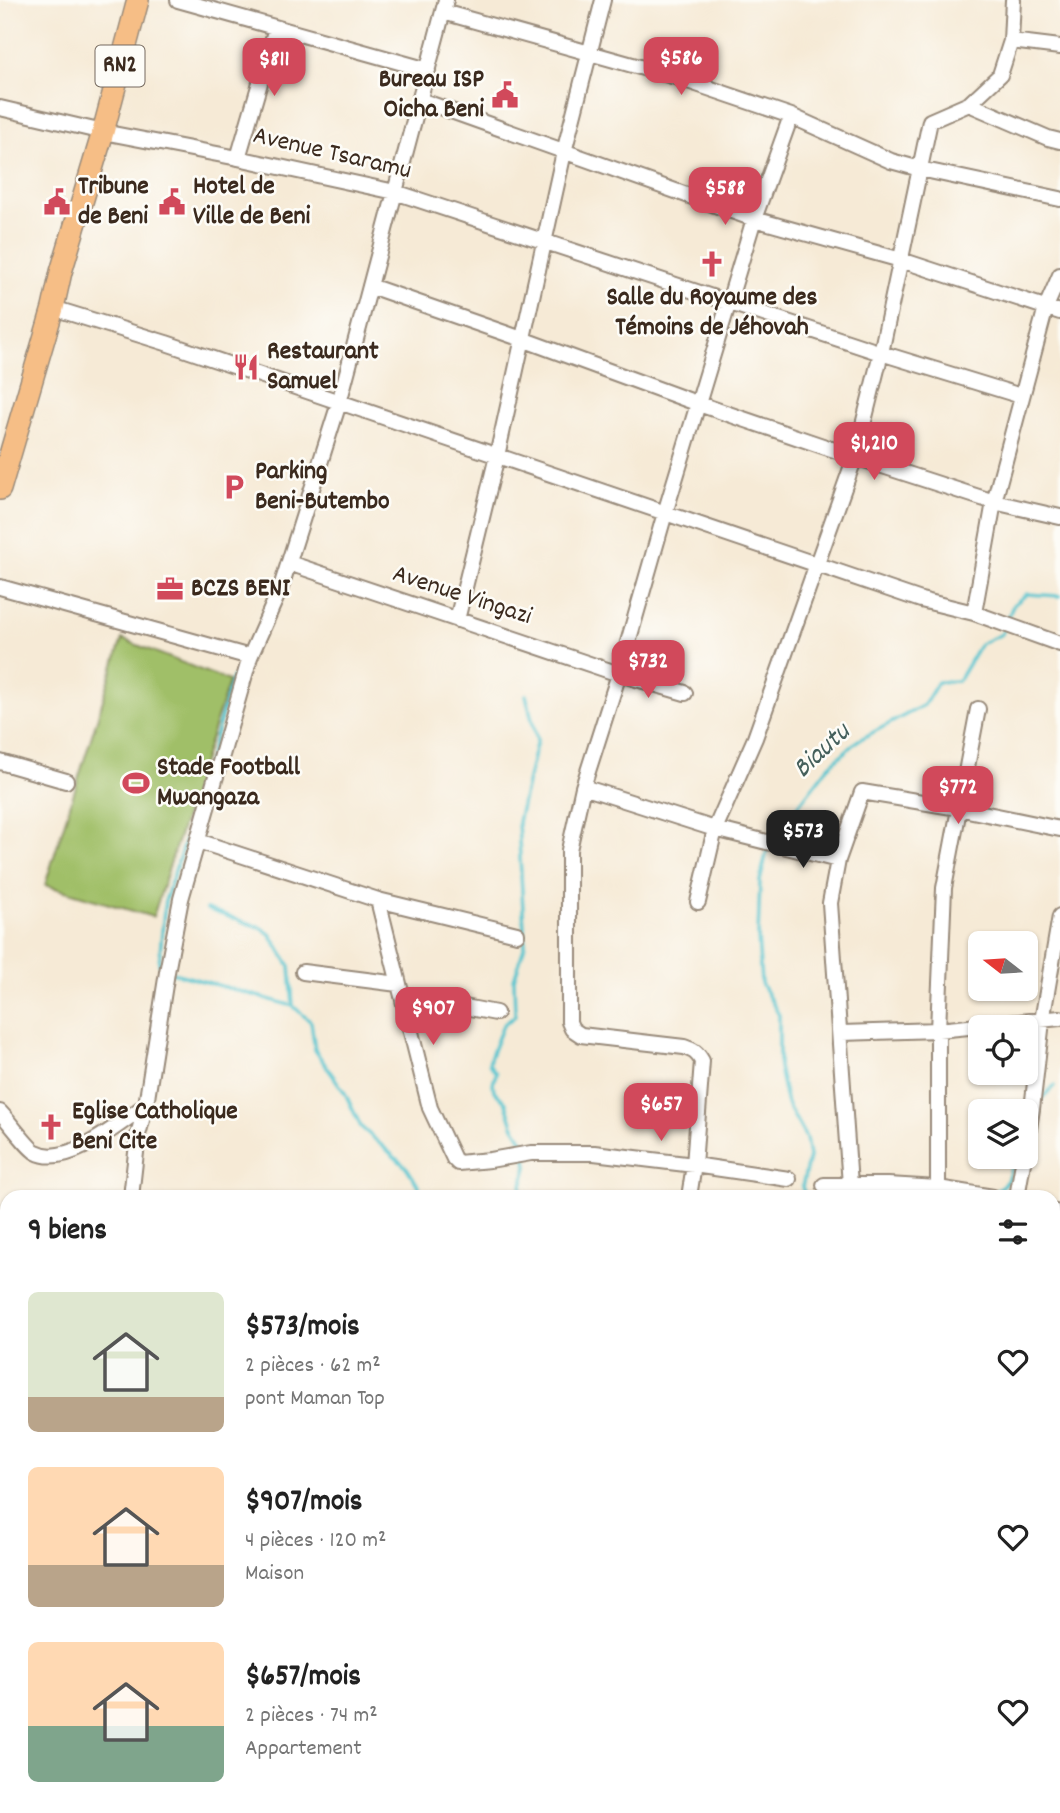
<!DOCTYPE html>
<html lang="fr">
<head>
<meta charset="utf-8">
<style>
	body { margin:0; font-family:Dekko,sans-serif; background:#f6f6f6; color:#222; height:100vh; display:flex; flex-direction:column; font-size:26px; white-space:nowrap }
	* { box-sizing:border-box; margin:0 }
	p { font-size:23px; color:#767676 }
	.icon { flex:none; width:38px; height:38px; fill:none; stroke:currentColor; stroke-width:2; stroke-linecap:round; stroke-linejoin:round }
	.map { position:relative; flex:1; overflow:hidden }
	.panel { position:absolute; left:0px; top:1190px; width:1060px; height:623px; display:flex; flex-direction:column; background:#fff; border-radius:21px 21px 0 0; box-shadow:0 2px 5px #0004 }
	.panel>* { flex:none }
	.needle { width:46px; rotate:287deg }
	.buttons { position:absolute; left:968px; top:931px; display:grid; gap:14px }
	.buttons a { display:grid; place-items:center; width:70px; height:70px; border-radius:10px; background:#fff; box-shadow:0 2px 5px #0004; font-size:35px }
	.price { position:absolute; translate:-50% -60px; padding:0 16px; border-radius:14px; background:#d1495b; color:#fff; font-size:23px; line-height:46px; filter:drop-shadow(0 2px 4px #0008) }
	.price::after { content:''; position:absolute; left:50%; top:42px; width:21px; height:16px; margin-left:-10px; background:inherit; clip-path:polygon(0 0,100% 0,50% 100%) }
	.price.current { background:#222; color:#fff }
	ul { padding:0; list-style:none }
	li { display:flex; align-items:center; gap:21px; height:175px; padding:0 28px }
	li span { display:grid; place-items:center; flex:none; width:196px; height:140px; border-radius:10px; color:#555 }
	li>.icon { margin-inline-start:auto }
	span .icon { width:84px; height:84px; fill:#fffc; stroke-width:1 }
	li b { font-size:30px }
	h2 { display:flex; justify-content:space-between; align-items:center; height:84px; padding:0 28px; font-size:30px }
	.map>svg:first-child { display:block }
	.green { fill:#a0bf67; stroke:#6e7442; stroke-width:2 }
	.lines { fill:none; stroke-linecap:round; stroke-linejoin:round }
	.stream { stroke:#58c5cf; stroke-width:3.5 }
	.minor-casing { stroke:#988a7a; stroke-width:18 }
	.highway-casing { stroke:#988a7a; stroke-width:24 }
	.minor { stroke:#fff; stroke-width:14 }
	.highway { stroke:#f6be86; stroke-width:21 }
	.labels { text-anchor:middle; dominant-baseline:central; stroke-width:5; stroke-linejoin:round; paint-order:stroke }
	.shield { fill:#fdfcf7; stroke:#75695f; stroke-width:2 }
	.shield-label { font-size:24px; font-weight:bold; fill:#3b2a1e }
	.poi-label { font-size:26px; font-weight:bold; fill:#3b2a1e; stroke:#fdfcf7; text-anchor:start }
	.street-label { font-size:26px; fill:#3b2a1e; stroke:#fdfcf7 }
	.water-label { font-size:28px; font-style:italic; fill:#45605c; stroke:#fdfcf7 }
</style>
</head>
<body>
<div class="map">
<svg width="1060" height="1813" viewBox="0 0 1060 1813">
	<rect width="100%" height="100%" fill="#fdfcf7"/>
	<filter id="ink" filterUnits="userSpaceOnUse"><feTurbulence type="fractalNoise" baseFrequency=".0143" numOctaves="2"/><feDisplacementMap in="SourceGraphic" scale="14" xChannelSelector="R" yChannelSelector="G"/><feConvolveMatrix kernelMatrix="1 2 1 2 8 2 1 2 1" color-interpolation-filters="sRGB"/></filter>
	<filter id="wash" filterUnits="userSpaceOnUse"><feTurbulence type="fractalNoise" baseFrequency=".00686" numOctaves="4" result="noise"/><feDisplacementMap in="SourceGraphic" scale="28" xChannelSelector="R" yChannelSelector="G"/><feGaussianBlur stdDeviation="1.57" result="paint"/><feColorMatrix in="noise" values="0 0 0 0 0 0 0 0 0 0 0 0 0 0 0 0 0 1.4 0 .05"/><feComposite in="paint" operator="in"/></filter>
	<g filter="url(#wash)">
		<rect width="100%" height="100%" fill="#f6ead6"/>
		<path class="green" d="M 122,639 L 229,681 L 153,917 L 45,885 Z"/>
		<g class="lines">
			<path class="stream" d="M 1007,621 L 1013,605 L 1027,594 L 1060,596
				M 770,839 L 770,836 L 798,806 L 828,767 L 857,741 L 924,705 L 938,682 L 958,681 L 980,644 L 1002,634 L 1004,628
				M 768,846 L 760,881 L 758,936 L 761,983 L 779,1015 L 779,1068 L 787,1104 L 806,1138 L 809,1157 L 802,1187 L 806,1197
				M 207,909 L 261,928 L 270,934 L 290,966 L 293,1006 L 311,1022 L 315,1050 L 345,1093 L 361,1127 L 407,1168 L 425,1197
				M 164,968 L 159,963 L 165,901 L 194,813 L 232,678
				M 170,972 L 293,1006
				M 1038,1102 L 1054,1086
				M 526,1150 L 525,1144 L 513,1125 L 506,1103 L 494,1091 L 493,1084 L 496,1073 L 489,1064 L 490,1058 L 503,1025 L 515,1016 L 514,979 L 525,945 L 518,822 L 537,740 L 526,695
				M 994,1193 L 1007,1181 L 1015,1157
				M 519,1197 L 527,1167 L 526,1158
				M 1054,1715 L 1060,1711
				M 727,1806 L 733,1809 L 735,1813
				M 836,1806 L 853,1811 L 884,1806
				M 534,1813 L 536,1806
				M 579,1813 L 582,1806
				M 825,1813 L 831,1806"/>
		</g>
	</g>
	<g filter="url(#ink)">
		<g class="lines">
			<g class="minor-casing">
				<path id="minor" d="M 178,0 L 428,70
					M 443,12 L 679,78 L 791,116 L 891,161 L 920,169 L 1060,199
					M 1011,41 L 1060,47
					M 420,100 L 754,219 L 901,260 L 1060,312
					M 969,104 L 1048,138 L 1060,141
					M 0,108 L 103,132 L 238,158 L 395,192 L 881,353 L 1021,396
					M 238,158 L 276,28
					M 370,286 L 522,339 L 699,404 L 855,457 L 994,502 L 1060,517
					M 53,308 L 166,343 L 921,600 L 974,613 L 1060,644
					M 289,563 L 619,674 L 685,693
					M 0,587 L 250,657
					M 974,613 L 994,502 L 1046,307 L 1060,275
					M 457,620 L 497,456 L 564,152 L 603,0
					M 0,762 L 66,781
					M 583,787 L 715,829 L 838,860
					M 198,841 L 378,900 L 517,934
					M 378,900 L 430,1108 L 454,1159 L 458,1163 L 490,1160 L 531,1153 L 594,1153 L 694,1165 L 789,1179
					M 698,902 L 715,829 L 755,738 L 855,457 L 881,353 L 930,121 L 969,104 L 1000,75 L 1011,41 L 1013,0
					M 303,972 L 398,984
					M 402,995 L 496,1013
					M 841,1033 L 938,1030 L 1060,1018
					M 0,1112 C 7,1119 29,1149 36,1152 C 67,1169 121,1122 146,1105
					M 1026,1149 L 1032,1109 L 1042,1021 L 1060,916
					M 824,1185 L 888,1185 L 938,1188 L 993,1197
					M 850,1185 L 830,903 L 838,860 L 862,792 L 958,808 L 1060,829
					M 938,1188 L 938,1030 L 944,888 L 978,709
					M 131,1197 L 138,1135 L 146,1105 L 167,972 L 181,899 L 250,657 L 281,587 L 339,403 L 446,0
					M 689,1197 L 694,1165 L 702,1061 C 697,1052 693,1050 684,1047 L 581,1035 L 572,1029 L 569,1022 L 569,850 L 583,787 L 619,674 L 665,513 L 754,219 L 791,116
					M 1017,1197 L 1024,1157
					M 1054,1212 L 1060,1213
					M 1054,1413 L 1060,1412
					M 0,1440 L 7,1443
					M 0,1573 L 7,1575
					M 0,1629 L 7,1626
					M 1054,1699 L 1055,1704
					M 0,1747 L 7,1742
					M 1054,1786 L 1060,1784
					M 771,1806 L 777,1813
					M 930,1806 L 934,1813
					M 34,1813 L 39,1806
					M 173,1813 L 173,1806
					M 949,1813 L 976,1806"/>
			</g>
			<g class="highway-casing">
				<path id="highway" d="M 0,489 L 53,308 L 61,272 L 103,132 L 138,0"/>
			</g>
			<use href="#minor" class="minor"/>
			<use href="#highway" class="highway"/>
		</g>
	</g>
	<defs>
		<g id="civic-bare" transform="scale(2.1)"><path d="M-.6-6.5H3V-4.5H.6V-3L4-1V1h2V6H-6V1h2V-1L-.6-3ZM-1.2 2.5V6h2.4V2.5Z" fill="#d1495b" stroke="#fdfcf7" stroke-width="2.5" paint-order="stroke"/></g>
		<g id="church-bare" transform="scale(2.1)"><path d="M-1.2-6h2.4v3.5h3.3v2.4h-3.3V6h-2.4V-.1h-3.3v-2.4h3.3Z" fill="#d1495b" stroke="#fdfcf7" stroke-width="2.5" paint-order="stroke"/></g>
		<g id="restaurant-bare" transform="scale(2.1)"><path d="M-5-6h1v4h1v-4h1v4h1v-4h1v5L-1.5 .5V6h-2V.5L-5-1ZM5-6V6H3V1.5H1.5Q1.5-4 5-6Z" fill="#d1495b" stroke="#fdfcf7" stroke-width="2.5" paint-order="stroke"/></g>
		<g id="parking-bare" transform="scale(2.1)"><path d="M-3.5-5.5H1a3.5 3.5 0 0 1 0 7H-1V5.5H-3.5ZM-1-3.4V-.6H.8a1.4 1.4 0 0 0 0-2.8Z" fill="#d1495b" stroke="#fdfcf7" stroke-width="2.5" paint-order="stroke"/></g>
		<g id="office-bare" transform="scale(2.1)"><path d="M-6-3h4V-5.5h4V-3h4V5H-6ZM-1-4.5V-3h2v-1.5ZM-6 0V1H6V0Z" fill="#d1495b" stroke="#fdfcf7" stroke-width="2.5" paint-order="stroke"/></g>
		<g id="stadium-bare" transform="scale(2.1)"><path d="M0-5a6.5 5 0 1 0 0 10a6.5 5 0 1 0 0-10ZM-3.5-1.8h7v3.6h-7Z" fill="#d1495b" stroke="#fdfcf7" stroke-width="2.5" paint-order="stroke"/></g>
	</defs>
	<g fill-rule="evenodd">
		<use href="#civic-bare" x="505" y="95"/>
		<use href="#civic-bare" x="57" y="202"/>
		<use href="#civic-bare" x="172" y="202"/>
		<use href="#church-bare" x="712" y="264"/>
		<use href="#restaurant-bare" x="246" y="367"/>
		<use href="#parking-bare" x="234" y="487"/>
		<use href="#office-bare" x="170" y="589"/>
		<use href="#stadium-bare" x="136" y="783"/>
		<use href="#church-bare" x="51" y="1127"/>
	</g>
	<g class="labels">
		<rect class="shield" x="95.5" y="45.5" width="49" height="41" rx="5"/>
		<g class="shield-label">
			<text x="120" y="66">RN2</text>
		</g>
		<g class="poi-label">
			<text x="484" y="80" text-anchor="end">Bureau ISP<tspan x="484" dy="30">Oicha Beni</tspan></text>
			<text x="78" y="187">Tribune<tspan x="78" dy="30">de Beni</tspan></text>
			<text x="193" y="187">Hotel de<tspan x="193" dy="30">Ville de Beni</tspan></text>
			<text x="712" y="298" text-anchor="middle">Salle du Royaume des<tspan x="712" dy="30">Témoins de Jéhovah</tspan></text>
			<text x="267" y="352">Restaurant<tspan x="267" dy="30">Samuel</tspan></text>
			<text x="255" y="472">Parking<tspan x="255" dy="30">Beni-Butembo</tspan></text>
			<text x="191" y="589">BCZS BENI</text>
			<text x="157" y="768">Stade Football<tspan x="157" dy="30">Mwangaza</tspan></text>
			<text x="72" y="1112">Eglise Catholique<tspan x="72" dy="30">Beni Cite</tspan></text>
		</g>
		<g class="street-label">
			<text transform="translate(332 154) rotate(13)">Avenue Tsaramu</text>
			<text transform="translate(462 596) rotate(18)">Avenue Vingazi</text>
		</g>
		<g class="water-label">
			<text transform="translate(823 752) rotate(-43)">Biautu</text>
		</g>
	</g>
</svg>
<div class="buttons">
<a><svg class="needle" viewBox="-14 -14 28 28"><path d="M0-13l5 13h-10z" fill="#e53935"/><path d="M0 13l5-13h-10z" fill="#767676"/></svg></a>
<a><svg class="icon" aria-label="locate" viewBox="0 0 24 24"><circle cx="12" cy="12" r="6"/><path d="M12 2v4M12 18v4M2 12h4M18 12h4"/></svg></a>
<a><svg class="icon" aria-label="layers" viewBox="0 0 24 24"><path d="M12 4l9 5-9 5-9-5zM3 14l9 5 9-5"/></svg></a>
</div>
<b class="price" style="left:681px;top:97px">$586</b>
<b class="price" style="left:274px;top:98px">$811</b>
<b class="price" style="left:725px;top:227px">$588</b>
<b class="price" style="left:874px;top:482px">$1,210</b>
<b class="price" style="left:648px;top:700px">$732</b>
<b class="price" style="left:958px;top:826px">$772</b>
<b class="price current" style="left:803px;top:870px">$573</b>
<b class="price" style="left:433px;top:1047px">$907</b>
<b class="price" style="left:661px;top:1143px">$657</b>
<section class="panel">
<h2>9 biens<svg class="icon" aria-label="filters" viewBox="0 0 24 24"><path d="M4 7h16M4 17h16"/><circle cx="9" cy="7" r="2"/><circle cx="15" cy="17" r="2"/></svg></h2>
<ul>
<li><span style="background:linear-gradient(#dfe7d0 75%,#b9a48a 0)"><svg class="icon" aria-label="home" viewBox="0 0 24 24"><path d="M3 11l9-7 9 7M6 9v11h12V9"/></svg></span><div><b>$573/mois</b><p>2 pièces · 62 m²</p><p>pont Maman Top</p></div><svg class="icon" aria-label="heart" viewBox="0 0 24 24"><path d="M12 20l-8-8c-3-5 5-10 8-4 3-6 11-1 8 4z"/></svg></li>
<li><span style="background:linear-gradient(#ffd9b3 70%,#b9a48a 0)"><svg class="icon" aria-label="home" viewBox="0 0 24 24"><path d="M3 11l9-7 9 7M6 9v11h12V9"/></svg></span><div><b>$907/mois</b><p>4 pièces · 120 m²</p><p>Maison</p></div><svg class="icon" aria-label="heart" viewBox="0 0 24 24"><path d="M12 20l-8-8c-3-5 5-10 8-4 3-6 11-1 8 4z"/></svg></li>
<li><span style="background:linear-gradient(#ffd9b3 60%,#7fa58c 0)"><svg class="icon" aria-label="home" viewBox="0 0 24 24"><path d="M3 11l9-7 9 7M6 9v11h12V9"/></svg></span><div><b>$657/mois</b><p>2 pièces · 74 m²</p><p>Appartement</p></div><svg class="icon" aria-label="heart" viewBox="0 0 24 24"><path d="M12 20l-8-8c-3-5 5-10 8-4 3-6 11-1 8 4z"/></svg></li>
</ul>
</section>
</div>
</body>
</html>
